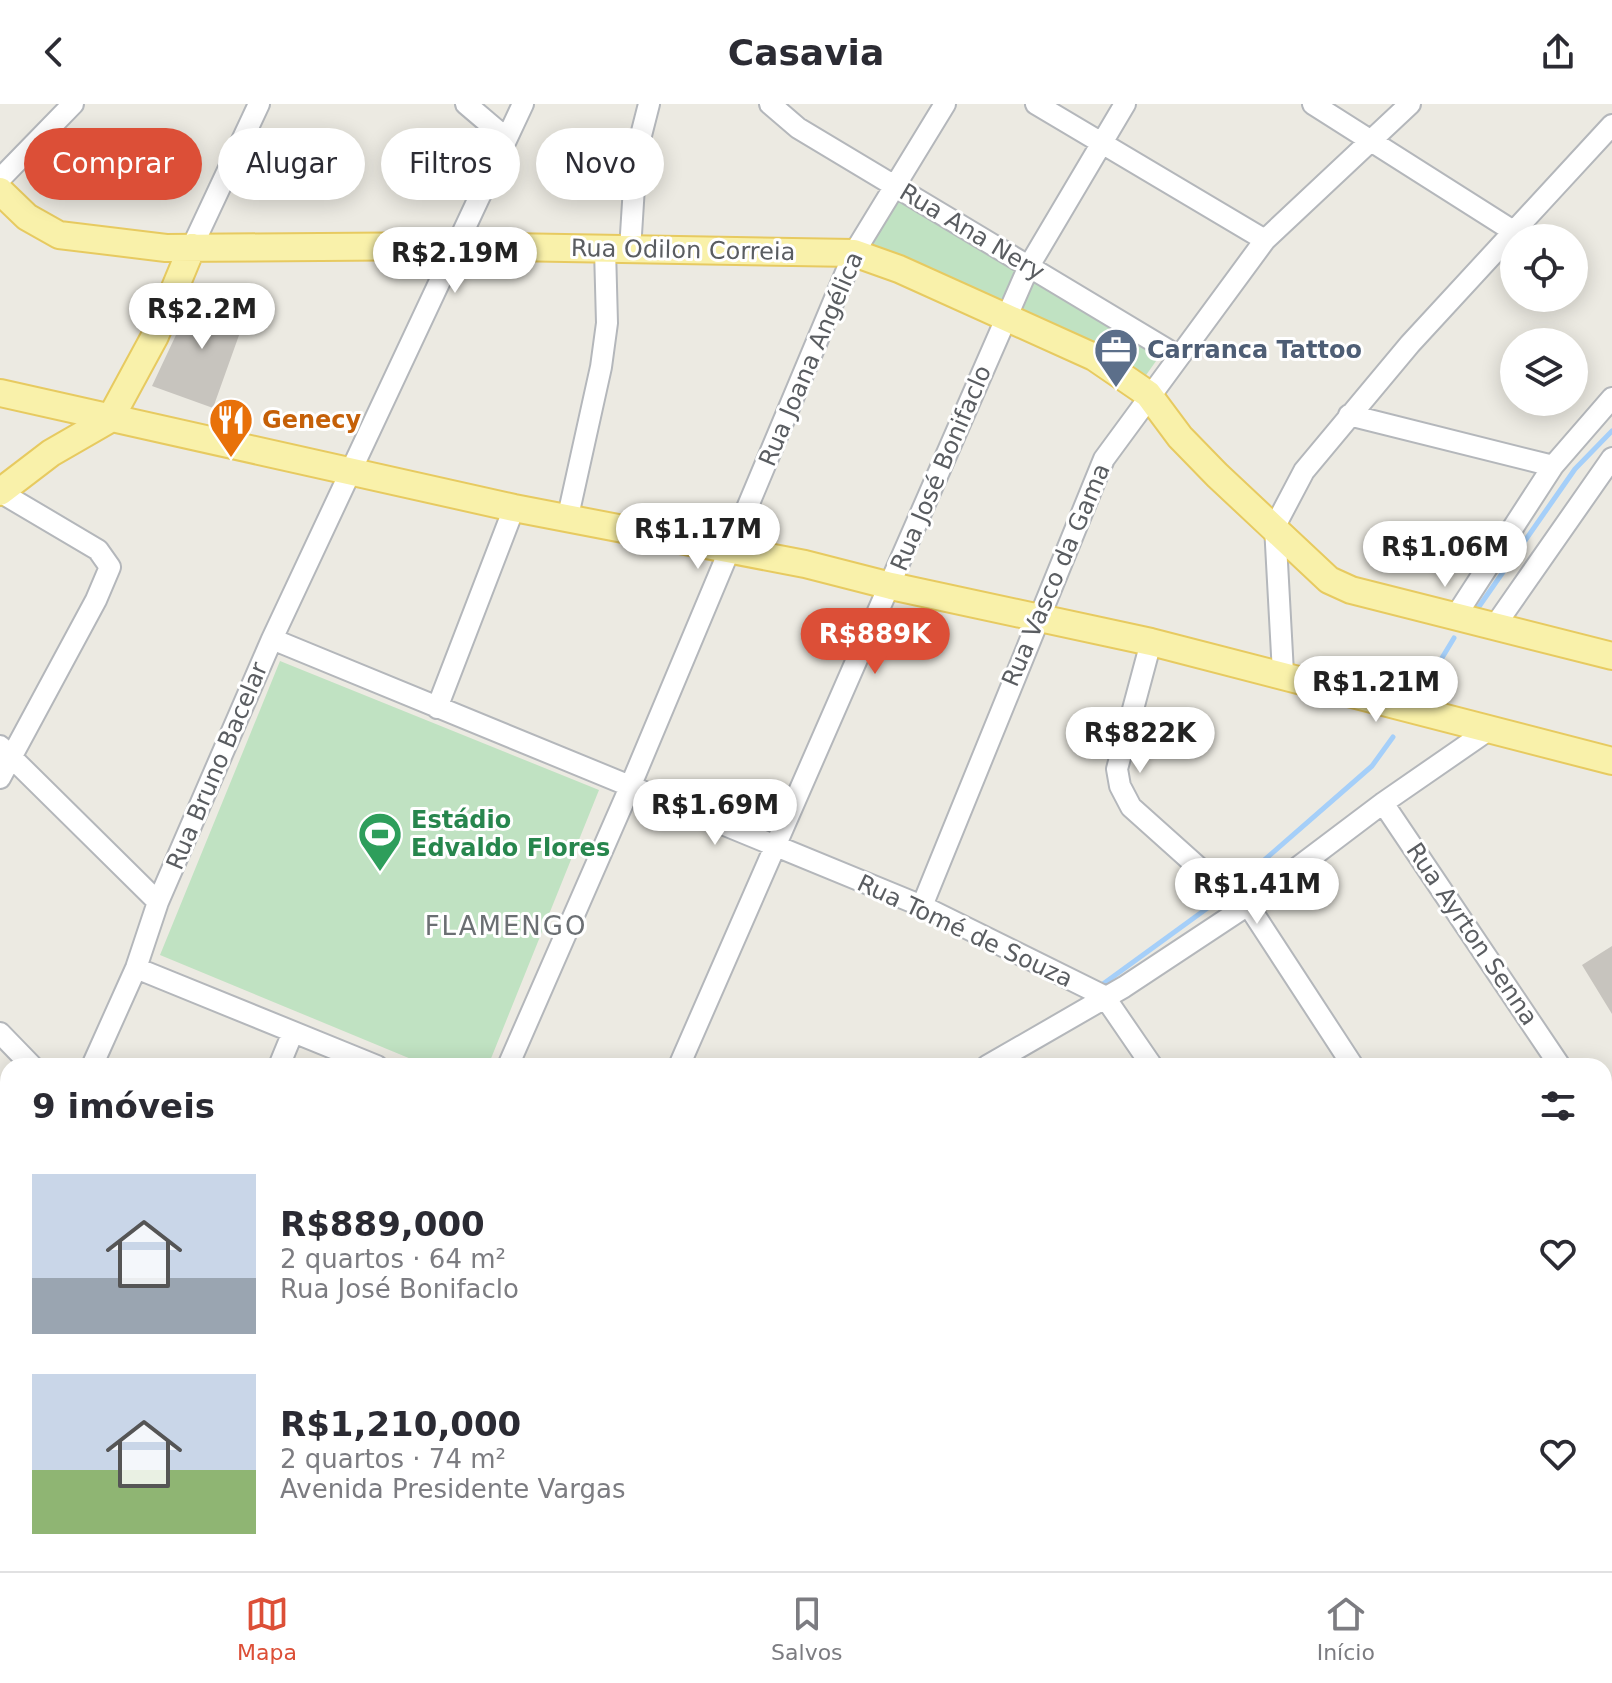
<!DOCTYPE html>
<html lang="pt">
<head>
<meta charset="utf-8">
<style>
	body { margin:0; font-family:"DejaVu Sans",sans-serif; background:#f2f2f3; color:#2b2b33; height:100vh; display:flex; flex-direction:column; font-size:30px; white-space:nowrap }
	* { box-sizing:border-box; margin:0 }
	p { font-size:26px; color:#7c7c81 }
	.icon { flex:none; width:44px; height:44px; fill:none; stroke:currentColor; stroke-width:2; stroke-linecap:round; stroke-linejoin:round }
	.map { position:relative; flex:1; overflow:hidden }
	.drawer { position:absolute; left:0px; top:954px; width:1612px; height:514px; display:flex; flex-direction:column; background:#fff; border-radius:24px 24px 0 0; box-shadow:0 4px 20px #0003 }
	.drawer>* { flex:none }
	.top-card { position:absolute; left:24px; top:24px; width:800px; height:72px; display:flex; gap:16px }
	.controls { position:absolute; left:1500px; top:120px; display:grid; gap:16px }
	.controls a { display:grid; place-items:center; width:88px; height:88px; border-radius:50%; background:#fff; box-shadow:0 4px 20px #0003; font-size:40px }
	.price { position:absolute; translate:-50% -68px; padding:0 18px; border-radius:28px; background:#fff; color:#222; font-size:26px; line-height:52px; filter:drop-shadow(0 2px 4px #0008) }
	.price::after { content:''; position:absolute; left:50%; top:48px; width:24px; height:18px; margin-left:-12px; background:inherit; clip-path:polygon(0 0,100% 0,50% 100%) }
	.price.selected { background:#dc4f37; color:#fff }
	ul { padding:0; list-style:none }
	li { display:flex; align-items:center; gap:24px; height:200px; padding:0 32px }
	li span { display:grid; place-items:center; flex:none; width:224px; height:160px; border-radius:0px; color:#555 }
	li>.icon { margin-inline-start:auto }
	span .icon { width:96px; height:96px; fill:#fffc; stroke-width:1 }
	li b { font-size:34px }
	h2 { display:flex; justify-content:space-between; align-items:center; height:96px; padding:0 32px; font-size:34px }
	.pill { padding:0 28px; border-radius:36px; background:#fff; box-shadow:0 4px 20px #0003; font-size:28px; line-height:72px }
	.pill.selected { background:#dc4f37; color:#fff }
	header { display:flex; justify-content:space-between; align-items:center; height:104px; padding:0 32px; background:#fff; font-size:36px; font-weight:800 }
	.dock { display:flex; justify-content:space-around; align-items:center; height:112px; border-top:2px solid #e1e1e2; background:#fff; font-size:22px; color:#7c7c81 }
	.dock a { display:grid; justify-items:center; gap:4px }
	.dock .selected { color:#dc4f37 }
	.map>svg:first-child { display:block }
	.green { fill:#c0e2c2 }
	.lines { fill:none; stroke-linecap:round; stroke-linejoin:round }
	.stream { stroke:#a5cff9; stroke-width:5 }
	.building { fill:#c7c4be }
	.minor-casing { stroke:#b4b7bb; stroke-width:24 }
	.major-casing { stroke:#e7ca60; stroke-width:30 }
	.minor { stroke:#fff; stroke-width:20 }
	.major { stroke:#f9f1aa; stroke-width:26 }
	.labels { text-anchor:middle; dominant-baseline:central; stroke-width:6; stroke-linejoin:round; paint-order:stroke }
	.street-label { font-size:24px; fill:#5a5d61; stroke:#fff }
	.service-label { font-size:24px; font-weight:bold; fill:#4e5e75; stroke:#fff; text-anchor:start }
	.food-label { font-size:24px; font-weight:bold; fill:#c56008; stroke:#fff; text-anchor:start }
	.leisure-label { font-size:24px; font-weight:bold; fill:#27864d; stroke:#fff; text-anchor:start }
	.neighbourhood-label { font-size:26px; letter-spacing:2px; fill:#6b6f73; stroke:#fff }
</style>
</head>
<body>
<header><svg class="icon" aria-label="back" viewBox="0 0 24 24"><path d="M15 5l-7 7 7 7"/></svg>Casavia<svg class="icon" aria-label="share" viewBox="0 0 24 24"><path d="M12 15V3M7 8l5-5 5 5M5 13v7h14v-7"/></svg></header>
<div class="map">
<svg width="1612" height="1467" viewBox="0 0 1612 1467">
	<rect width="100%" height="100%" fill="#eceae2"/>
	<path class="green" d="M 894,94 L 1016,165 L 999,201 L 868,138 Z
		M 1034,175 L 1161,250 L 1144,274 L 1110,248 L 1018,207 Z
		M 280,557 L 599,686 L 488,962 L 428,962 L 160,851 Z
		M 554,1460 L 629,1460 L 634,1467 L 560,1467 Z"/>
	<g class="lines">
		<path class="stream" d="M 1478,504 L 1575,365 L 1612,327
			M 1422,587 L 1454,534
			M 1231,785 L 1372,662 L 1393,633
			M 1103,880 L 1224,792
			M 0,1416 L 8,1412"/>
	</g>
	<path class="building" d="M 201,188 L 248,206 L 213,304 L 152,282 L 183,216 Z
		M 1612,842 L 1612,910 L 1582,861 Z"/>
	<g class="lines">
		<g class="minor-casing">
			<path id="minor" d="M 466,0 L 506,34
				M 770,0 L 798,24 L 1178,252
				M 1036,0 L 1265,136
				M 1313,0 L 1513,127
				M 0,75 L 73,0
				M 192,143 L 259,0
				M 630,146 L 636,51 L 649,0
				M 1349,311 L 1553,362
				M 0,388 L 98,446 L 110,463 L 96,496 L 0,674
				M 568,412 L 601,263 L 607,219 L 605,145
				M 1455,513 L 1553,362 L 1612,294
				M 1494,523 L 1612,354
				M 272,535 L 922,802 L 1104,892 L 1152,962
				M 1151,538 L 1117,665 L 1120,682 L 1131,703 L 1227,789 L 1248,801 L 1353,962
				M 1283,569 L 1275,422 L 1304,367 L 1410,240 L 1612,21
				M 437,604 L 514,404
				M 0,642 L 158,798
				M 1383,699 L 1560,962
				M 922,802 L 1104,355 L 1265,136 L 1410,0
				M 136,864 L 377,962
				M 0,929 L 32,962
				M 92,962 L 136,864 L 158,798 L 272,535 L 523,0
				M 279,962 L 293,928
				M 508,962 L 630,683 L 854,149 L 945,0
				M 679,962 L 1029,162 L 1125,0
				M 987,962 L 1124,883 L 1248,801 L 1383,699 L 1490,625
				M 1604,1028 L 1612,1040
				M 0,1050 L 8,1046
				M 0,1246 L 8,1241
				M 1604,1433 L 1612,1428
				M 533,1460 L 540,1467
				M 660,1460 L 665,1467
				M 1267,1460 L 1271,1467
				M 795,1467 L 805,1460
				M 1552,1467 L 1563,1460"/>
		</g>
		<g class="major-casing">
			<path id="major" d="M 0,87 L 27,113 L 59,131 L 166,144 L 454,142 L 854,149 L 899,165 L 1094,253 L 1148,290 L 1180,333 L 1217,371 L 1329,476 L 1351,486 L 1612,552
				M 0,289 L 514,404 L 805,460 L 891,482 L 1151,538 L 1612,657
				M 0,388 L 51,349 L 110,315 L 155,232 L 192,143
				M 1604,1135 L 1612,1130
				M 1604,1182 L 1612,1177
				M 1103,1467 L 1113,1460
				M 1166,1467 L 1177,1460"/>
		</g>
		<use href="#minor" class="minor"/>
		<use href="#major" class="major"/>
	</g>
	<defs>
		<g id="office-pin" transform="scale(2.3)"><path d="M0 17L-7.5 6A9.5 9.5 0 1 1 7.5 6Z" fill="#5c6f8a" stroke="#fff"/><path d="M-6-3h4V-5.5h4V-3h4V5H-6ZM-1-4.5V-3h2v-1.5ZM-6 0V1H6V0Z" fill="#fff"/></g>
		<g id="restaurant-pin" transform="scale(2.3)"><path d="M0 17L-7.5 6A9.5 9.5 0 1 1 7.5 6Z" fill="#e8710a" stroke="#fff"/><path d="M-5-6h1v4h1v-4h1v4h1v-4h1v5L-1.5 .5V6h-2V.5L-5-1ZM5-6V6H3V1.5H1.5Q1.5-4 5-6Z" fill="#fff"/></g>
		<g id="stadium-pin" transform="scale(2.3)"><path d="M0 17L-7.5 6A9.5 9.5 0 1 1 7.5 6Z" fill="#2e9e5b" stroke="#fff"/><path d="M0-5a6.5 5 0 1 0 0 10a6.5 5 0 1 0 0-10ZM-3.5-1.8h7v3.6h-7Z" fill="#fff"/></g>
	</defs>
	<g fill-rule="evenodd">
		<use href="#office-pin" x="1116" y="246"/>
		<use href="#restaurant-pin" x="231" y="316"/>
		<use href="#stadium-pin" x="380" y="730"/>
	</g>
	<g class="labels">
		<g class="street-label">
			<text transform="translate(972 128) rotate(31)">Rua Ana Nery</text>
			<text transform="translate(683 146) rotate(1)">Rua Odilon Correia</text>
			<text transform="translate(811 255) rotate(-67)">Rua Joana Angélica</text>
			<text transform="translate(941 364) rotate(-67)">Rua José Bonifaclo</text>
			<text transform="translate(1056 471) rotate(-67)">Rua Vasco da Gama</text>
			<text transform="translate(217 662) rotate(-67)">Rua Bruno Bacelar</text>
			<text transform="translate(965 827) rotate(25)">Rua Tomé de Souza</text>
			<text transform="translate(1472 830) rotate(56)">Rua Ayrton Senna</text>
		</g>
		<g class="service-label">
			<text x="1147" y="246">Carranca Tattoo</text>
		</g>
		<g class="food-label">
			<text x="262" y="316">Genecy</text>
		</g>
		<g class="leisure-label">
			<text x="411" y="716">Estádio<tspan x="411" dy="28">Edvaldo Flores</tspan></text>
		</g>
		<g class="neighbourhood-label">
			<text x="506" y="822">FLAMENGO</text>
		</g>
	</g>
</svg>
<div class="controls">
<a><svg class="icon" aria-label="locate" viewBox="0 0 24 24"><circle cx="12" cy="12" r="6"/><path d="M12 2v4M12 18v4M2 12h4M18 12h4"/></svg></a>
<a><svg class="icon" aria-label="layers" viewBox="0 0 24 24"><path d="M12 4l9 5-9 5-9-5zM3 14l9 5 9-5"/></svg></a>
</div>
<b class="price" style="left:455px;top:191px">R$2.19M</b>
<b class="price" style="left:202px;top:247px">R$2.2M</b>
<b class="price" style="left:698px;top:467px">R$1.17M</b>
<b class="price" style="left:1445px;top:485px">R$1.06M</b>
<b class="price selected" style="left:875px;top:572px">R$889K</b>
<b class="price" style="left:1376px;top:620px">R$1.21M</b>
<b class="price" style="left:1140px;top:671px">R$822K</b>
<b class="price" style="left:715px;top:743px">R$1.69M</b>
<b class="price" style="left:1257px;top:822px">R$1.41M</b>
<div class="top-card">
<a class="pill selected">Comprar</a>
<a class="pill">Alugar</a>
<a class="pill">Filtros</a>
<a class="pill">Novo</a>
</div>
<section class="drawer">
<h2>9 imóveis<svg class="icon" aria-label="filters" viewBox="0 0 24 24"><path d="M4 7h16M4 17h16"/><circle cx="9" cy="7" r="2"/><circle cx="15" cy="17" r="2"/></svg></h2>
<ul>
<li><span style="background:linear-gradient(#c9d6e8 65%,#9aa5b1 0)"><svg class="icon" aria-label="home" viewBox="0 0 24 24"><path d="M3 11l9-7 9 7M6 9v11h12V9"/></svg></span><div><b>R$889,000</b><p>2 quartos · 64 m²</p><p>Rua José Bonifaclo</p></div><svg class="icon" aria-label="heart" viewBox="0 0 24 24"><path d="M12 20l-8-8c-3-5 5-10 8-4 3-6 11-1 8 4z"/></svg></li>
<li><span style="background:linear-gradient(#c9d6e8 60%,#8fb573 0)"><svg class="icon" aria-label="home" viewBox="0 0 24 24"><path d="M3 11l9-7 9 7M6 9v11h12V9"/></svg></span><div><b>R$1,210,000</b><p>2 quartos · 74 m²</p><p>Avenida Presidente Vargas</p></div><svg class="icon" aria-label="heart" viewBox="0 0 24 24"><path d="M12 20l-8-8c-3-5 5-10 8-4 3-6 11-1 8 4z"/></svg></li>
</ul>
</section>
</div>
<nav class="dock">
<a class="selected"><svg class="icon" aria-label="map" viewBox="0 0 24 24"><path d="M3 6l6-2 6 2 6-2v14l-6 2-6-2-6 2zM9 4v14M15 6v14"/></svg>Mapa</a>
<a><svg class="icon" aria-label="saved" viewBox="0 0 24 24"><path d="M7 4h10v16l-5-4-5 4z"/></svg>Salvos</a>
<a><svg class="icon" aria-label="home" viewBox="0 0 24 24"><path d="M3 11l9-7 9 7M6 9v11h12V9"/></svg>Início</a>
</nav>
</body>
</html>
